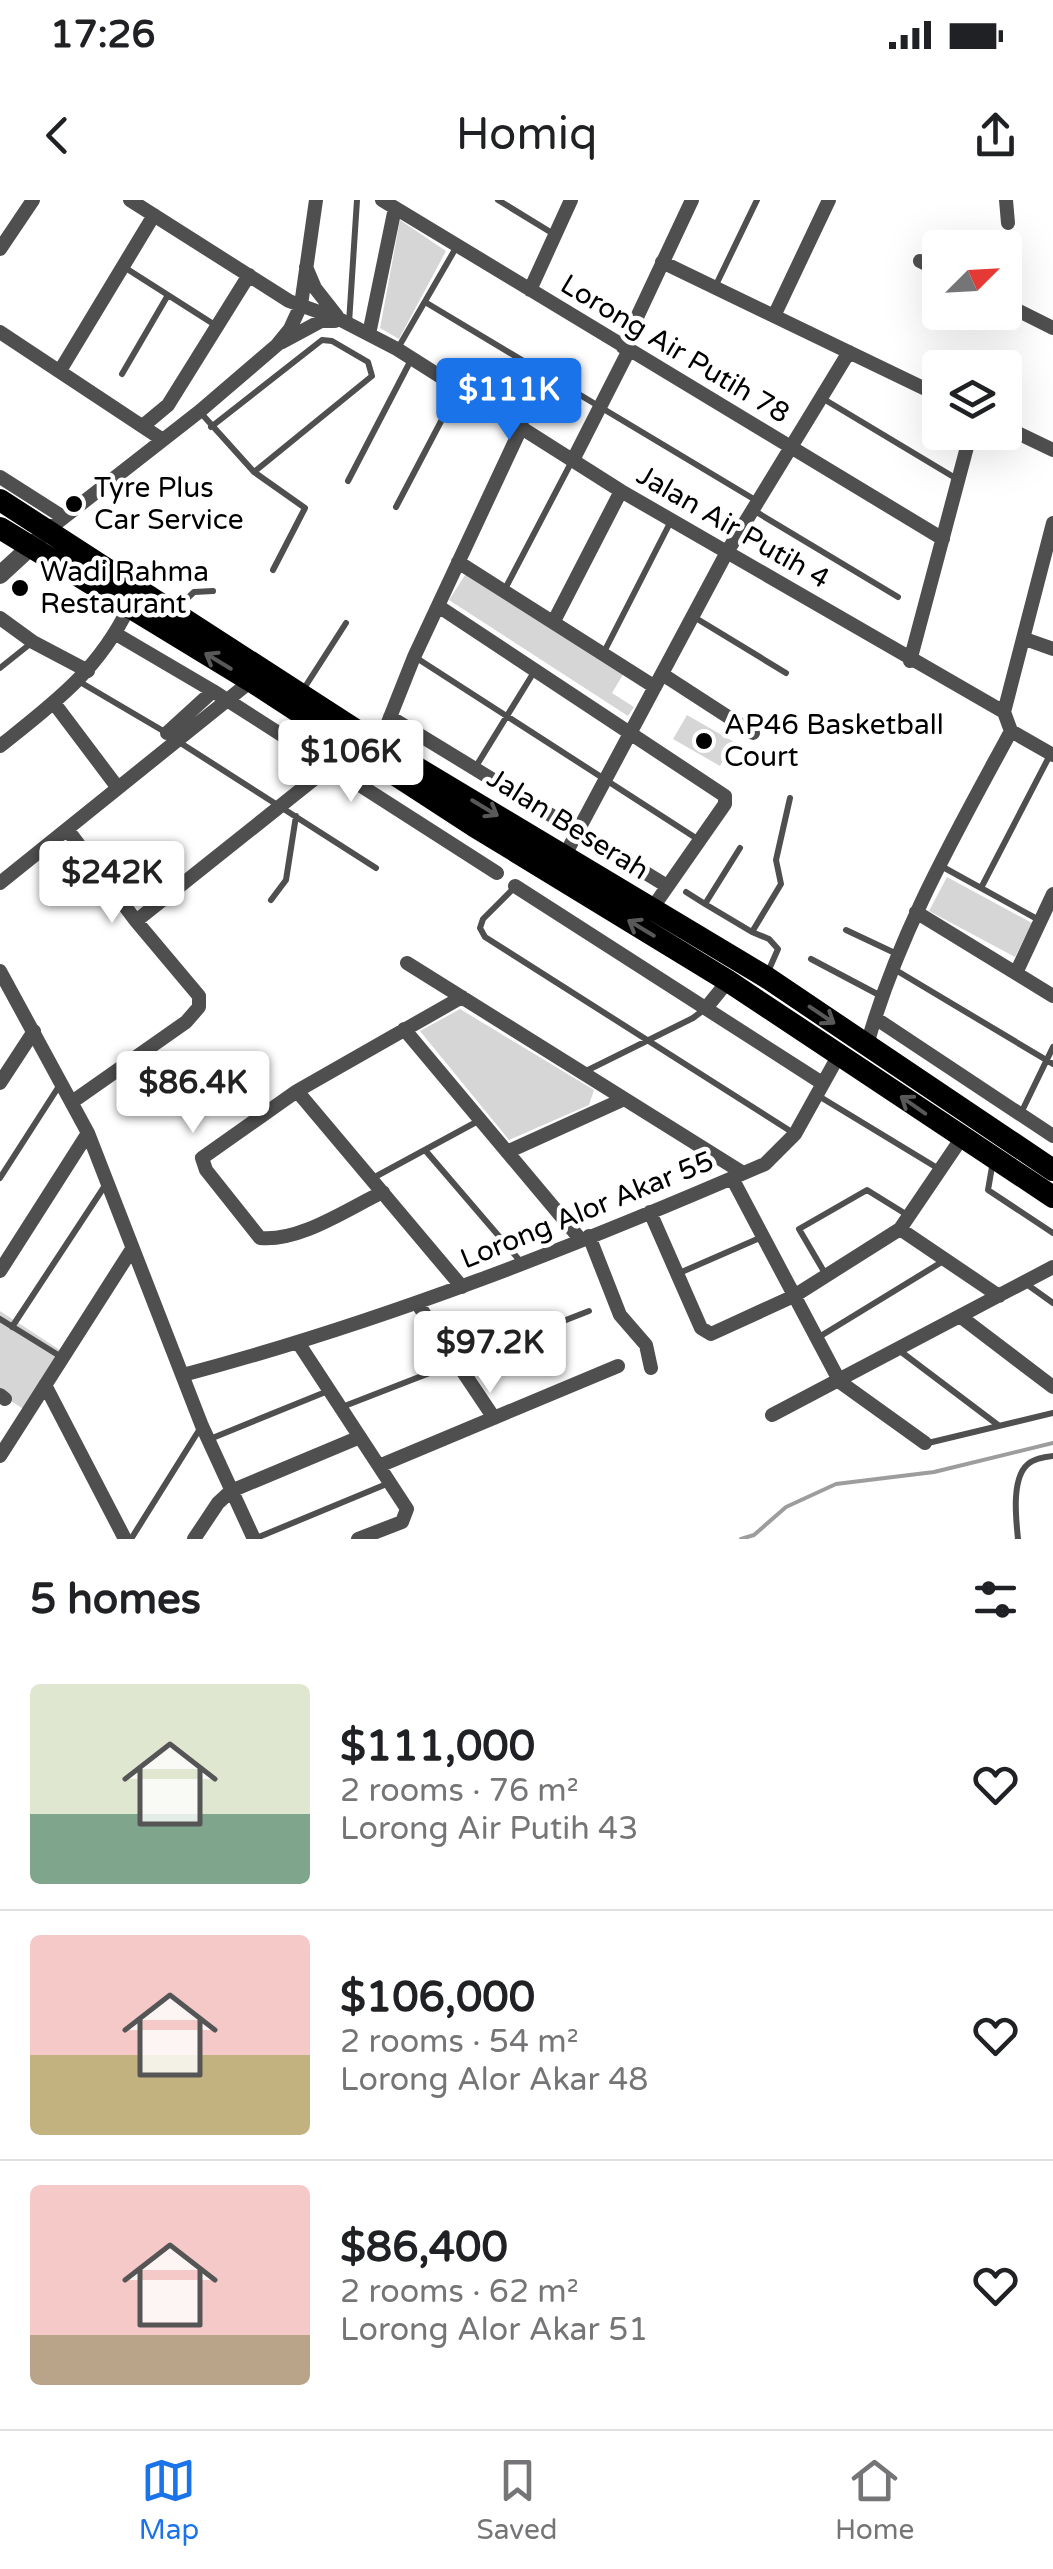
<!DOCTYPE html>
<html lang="en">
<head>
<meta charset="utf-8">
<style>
	body { margin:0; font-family:"Varela Round",sans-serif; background:#f6f6f6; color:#202124; height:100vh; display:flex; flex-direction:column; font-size:38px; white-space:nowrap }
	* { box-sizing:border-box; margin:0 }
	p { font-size:32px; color:#757577 }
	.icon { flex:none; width:55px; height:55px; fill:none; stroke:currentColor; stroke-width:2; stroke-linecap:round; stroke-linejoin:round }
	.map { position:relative; height:1339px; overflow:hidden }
	.drawer { display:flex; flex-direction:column; background:#fff; flex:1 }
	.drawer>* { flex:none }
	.needle { width:65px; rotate:66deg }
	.tools { position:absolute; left:922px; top:30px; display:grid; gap:20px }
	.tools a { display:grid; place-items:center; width:100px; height:100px; border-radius:10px; background:#fff; box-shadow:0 10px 40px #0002; font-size:50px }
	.price { position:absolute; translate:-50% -85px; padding:0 22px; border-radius:10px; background:#fff; color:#222; font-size:32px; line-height:65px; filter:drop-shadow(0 2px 5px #0008) }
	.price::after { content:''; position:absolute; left:50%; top:60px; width:30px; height:22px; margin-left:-15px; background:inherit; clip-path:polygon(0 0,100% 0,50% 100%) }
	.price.selected { background:#1a73e8; color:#fff }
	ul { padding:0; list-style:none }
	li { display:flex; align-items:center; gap:30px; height:250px; padding:0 30px }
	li+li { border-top:2px solid #e0e0e0 }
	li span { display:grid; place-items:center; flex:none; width:280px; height:200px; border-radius:10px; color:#555 }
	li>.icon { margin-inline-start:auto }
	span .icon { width:120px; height:120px; fill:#fffc; stroke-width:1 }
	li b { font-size:42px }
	h2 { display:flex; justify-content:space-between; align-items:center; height:120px; padding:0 30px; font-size:42px }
	.status { display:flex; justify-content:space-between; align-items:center; height:70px; padding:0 50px; background:#fff; direction:ltr }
	.status svg { height:28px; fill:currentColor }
	header { display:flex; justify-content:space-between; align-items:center; height:130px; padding:0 30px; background:#fff; font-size:45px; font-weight:600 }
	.tab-bar { display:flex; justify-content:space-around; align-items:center; height:140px; border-top:2px solid #e0e0e0; background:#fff; font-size:28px; color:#757577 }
	.tab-bar a { display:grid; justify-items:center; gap:5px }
	.tab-bar .selected { color:#1a73e8 }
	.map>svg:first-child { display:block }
	.green { fill:#d6d6d6 }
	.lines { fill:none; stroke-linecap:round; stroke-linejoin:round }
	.stream { stroke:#9d9d9d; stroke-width:4 }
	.service { stroke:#4f4f4f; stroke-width:6 }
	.minor { stroke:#4f4f4f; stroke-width:14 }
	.tertiary { stroke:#4f4f4f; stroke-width:18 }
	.trunk { stroke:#000; stroke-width:22 }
	.oneway { stroke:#595959 }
	.poi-dot { fill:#000; stroke:#fff; stroke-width:4 }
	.labels { text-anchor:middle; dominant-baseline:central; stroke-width:9; stroke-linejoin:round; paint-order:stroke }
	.street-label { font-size:28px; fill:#000; stroke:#fff }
	.poi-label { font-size:28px; fill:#000; stroke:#fff; text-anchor:start }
</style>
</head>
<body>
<div class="status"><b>17:26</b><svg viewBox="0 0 49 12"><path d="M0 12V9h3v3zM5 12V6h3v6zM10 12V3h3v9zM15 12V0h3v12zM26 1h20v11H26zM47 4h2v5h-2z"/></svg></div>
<header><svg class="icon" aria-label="back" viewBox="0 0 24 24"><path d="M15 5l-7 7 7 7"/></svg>Homiq<svg class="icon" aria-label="share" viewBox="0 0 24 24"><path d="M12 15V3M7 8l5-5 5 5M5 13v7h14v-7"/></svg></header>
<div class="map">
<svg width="1053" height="1339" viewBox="0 0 1053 1339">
	<rect width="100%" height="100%" fill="#fff"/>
	<path class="green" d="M 400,20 L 446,51 L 399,139 L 380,128 Z
		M 467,372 L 624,473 L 612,493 L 634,507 L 628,516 L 449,400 Z
		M 687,515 L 734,542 L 720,566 L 673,539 Z
		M 947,677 L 1032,723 L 1015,757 L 929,711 Z
		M 460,809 L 594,890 L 589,905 L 509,940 L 420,831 Z
		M 0,1111 L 63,1152 L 25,1210 L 0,1194 Z"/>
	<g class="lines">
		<path class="stream" d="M 741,1339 L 754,1335 L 786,1307 L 836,1284 L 934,1272 L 1053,1243"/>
		<path class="service" d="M 498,0 L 552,33
			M 124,67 L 215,125
			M 715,87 L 757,0
			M 425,102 L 757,301
			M 349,123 L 357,0
			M 398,148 L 457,46
			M 122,174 L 168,95
			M 822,198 L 957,279
			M 200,212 L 254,272 L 305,308 L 273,370
			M 211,227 L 322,140 L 332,141 L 368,162 L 372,176 L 254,272
			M 348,281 L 412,158
			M 396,307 L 458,189
			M 753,310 L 898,397
			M 505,389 L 572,261
			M 177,408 L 194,392 L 213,391
			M 694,417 L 786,473
			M 604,452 L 671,321
			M 415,457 L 699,640
			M 0,468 L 30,444
			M 80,482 L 165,532
			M 303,490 L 346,423
			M 179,542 L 376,668
			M 475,568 L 534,472
			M 740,648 L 705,704 L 752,732
			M 941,666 L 1039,720
			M 515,687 L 483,719 L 480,728 L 485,737 L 795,934
			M 981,688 L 1050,555
			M 686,692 L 705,704
			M 271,700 L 286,680 L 296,616
			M 846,730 L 897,754
			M 811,759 L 881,796
			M 894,769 L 1053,864
			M 767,774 L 778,749 L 769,739 L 752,732 L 781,684 L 776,660 L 790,598
			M 584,872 L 693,818 L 705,809
			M 817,895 L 939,969
			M 1021,913 L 1053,847
			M 425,950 L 521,1062
			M 993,961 L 988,990 L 1053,1033
			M 0,978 L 61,883
			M 373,978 L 480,920
			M 677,1074 L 762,1037
			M 826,1075 L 799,1029 L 867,990 L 909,1016
			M 1025,1083 L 1053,1103
			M 0,1119 L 63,1158
			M 12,1127 L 106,984
			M 819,1137 L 945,1060
			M 900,1151 L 998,1225
			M 342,1207 L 589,1111
			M 210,1239 L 328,1191
			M 928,1243 L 1053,1213
			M 131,1339 L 201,1227
			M 254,1339 L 389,1283
			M 1018,1339 C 1016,1319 1011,1278 1028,1264 C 1035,1258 1045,1257 1053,1256"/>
		<path class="minor" d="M 130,0 L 289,101 L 341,120 L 397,149 L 621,291 L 1004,512
			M 382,0 L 943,339
			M 1006,0 L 1008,23
			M 0,49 L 33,0
			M 920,61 L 940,71
			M 662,62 L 940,196
			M 306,67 L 315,88 L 337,116
			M 530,90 L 571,0
			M 1005,104 L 1053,128
			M 774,116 L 829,0
			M 0,132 L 163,240
			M 369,134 L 395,8
			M 282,142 L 321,121 L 335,121
			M 623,147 L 692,0
			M 61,169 L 154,15
			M 144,225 L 168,205 L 249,75
			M 1005,227 L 1053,250
			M 573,260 L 629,150
			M 0,277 L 63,317
			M 49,329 L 200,211 L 277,145 L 290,129 L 301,105 L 316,0
			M 458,362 L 655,487
			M 438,406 L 725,596 L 725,604 L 651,710
			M 0,418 L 33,442 L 88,471
			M 554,421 L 621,291
			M 116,434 L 213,491 L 497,673
			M 1025,439 L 1053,449
			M 910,461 L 971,232
			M 662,474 L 753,533
			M 54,503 L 118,588
			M 1004,512 L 1053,323
			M 1004,512 L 1011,531 L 1053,555
			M 390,517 L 667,686
			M 167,533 L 213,491
			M 379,545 L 414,457 L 522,226
			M 0,546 C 54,503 98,471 129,407
			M 67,629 L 136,721 L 199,796 L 199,807 L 186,822 L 72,902
			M 565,655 L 727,352 L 849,152
			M 0,683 L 251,481
			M 515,686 L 822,883
			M 916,712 L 1053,796
			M 136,721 L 353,548
			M 407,763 L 743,973
			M 0,771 L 88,933 L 202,1226 L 254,1339
			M 1016,773 L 1053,694
			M 706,808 L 728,781
			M 875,818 L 1053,936
			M 404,829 L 581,1040
			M 867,845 C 898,733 956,633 1011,531
			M 0,883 L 34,831
			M 297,891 L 462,1087
			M 507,952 L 624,899
			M 732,978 L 840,1182 L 925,1243
			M 383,992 C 347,1009 300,1042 260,1038 L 206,970 L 202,958 L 297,891 L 462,797
			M 650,1012 L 701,1128 L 711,1134 L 794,1096 L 900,1029 L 961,939
			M 900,1029 L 999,1096
			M 589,1036 L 620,1115 L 646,1145 L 651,1168
			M 0,1071 L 88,933
			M 417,1103 L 494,1218
			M 961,1117 L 1053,1187
			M 299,1144 L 407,1309 L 402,1322 L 358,1339
			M 183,1175 C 383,1122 576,1046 765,964 L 795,934 L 840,853
			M 45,1185 L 125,1339
			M 0,1195 L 5,1199
			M 772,1215 L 1053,1067
			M 0,1256 L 132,1049
			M 379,1266 L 618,1166
			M 194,1339 L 218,1303 L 231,1291 L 360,1237"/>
		<path class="tertiary" d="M 0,375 L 38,340"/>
		<path class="trunk" d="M 0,300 L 379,545 L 766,777 L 1053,970
			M 0,328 L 251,481 L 474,626 L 728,781 L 1053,997"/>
	</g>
	<defs><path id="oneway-shaft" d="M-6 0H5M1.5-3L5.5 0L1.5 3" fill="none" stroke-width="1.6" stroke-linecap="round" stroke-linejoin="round" transform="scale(2.5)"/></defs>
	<g class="oneway">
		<use href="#oneway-shaft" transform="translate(218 461) rotate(-149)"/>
		<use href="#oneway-shaft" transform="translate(485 608) rotate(31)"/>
		<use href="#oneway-shaft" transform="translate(641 728) rotate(-149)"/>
		<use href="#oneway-shaft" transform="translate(822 815) rotate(34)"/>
		<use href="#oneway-shaft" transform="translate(913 905) rotate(-145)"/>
	</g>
	<g class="poi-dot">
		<circle cx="74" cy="304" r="10"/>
		<circle cx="20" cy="388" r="10"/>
		<circle cx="704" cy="541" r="10"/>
	</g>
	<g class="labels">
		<g class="street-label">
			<text transform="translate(675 149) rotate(31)">Lorong Air Putih 78</text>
			<text transform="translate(733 327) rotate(30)">Jalan Air Putih 4</text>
			<text transform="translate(568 624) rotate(32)">Jalan Beserah</text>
			<text transform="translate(587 1010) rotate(-22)">Lorong Alor Akar 55</text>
		</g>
		<g class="poi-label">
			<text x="94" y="288">Tyre Plus<tspan x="94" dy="32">Car Service</tspan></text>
			<text x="40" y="372">Wadi Rahma<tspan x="40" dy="32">Restaurant</tspan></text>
			<text x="724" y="525">AP46 Basketball<tspan x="724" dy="32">Court</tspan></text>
		</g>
	</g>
</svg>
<div class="tools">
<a><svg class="needle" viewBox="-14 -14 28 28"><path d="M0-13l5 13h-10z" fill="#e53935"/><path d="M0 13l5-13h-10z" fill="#757577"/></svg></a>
<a><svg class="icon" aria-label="layers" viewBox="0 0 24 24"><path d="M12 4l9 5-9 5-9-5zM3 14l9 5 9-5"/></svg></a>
</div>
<b class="price selected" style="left:509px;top:243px">$111K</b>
<b class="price" style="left:351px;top:605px">$106K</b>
<b class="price" style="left:112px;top:726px">$242K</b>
<b class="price" style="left:193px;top:936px">$86.4K</b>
<b class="price" style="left:490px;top:1196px">$97.2K</b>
</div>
<section class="drawer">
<h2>5 homes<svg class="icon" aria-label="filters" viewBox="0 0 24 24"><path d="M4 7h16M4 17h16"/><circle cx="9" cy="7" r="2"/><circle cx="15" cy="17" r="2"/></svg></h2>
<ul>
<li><span style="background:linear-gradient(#dfe7d0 65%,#7fa58c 0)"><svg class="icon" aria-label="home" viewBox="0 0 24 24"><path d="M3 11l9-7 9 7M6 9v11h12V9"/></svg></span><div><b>$111,000</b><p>2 rooms · 76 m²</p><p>Lorong Air Putih 43</p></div><svg class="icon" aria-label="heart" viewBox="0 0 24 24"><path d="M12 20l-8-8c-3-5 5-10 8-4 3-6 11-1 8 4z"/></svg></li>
<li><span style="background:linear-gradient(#f6c9c9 60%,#c2b280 0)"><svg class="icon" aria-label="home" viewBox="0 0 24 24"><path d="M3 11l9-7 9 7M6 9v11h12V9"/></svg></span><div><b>$106,000</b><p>2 rooms · 54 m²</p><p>Lorong Alor Akar 48</p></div><svg class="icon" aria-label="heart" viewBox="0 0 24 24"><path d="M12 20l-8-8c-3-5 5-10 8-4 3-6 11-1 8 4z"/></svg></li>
<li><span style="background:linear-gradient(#f6c9c9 75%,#b9a48a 0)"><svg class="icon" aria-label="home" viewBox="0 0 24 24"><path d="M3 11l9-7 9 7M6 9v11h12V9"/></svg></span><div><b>$86,400</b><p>2 rooms · 62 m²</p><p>Lorong Alor Akar 51</p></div><svg class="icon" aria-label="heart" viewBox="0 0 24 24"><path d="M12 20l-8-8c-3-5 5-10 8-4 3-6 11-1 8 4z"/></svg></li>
</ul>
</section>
<nav class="tab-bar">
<a class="selected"><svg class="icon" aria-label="map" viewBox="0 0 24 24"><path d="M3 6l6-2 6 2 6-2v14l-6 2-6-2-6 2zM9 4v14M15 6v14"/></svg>Map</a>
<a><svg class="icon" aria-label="saved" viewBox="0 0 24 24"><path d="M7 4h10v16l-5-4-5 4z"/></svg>Saved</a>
<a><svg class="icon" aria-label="home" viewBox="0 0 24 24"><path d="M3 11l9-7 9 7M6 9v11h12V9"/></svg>Home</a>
</nav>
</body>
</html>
